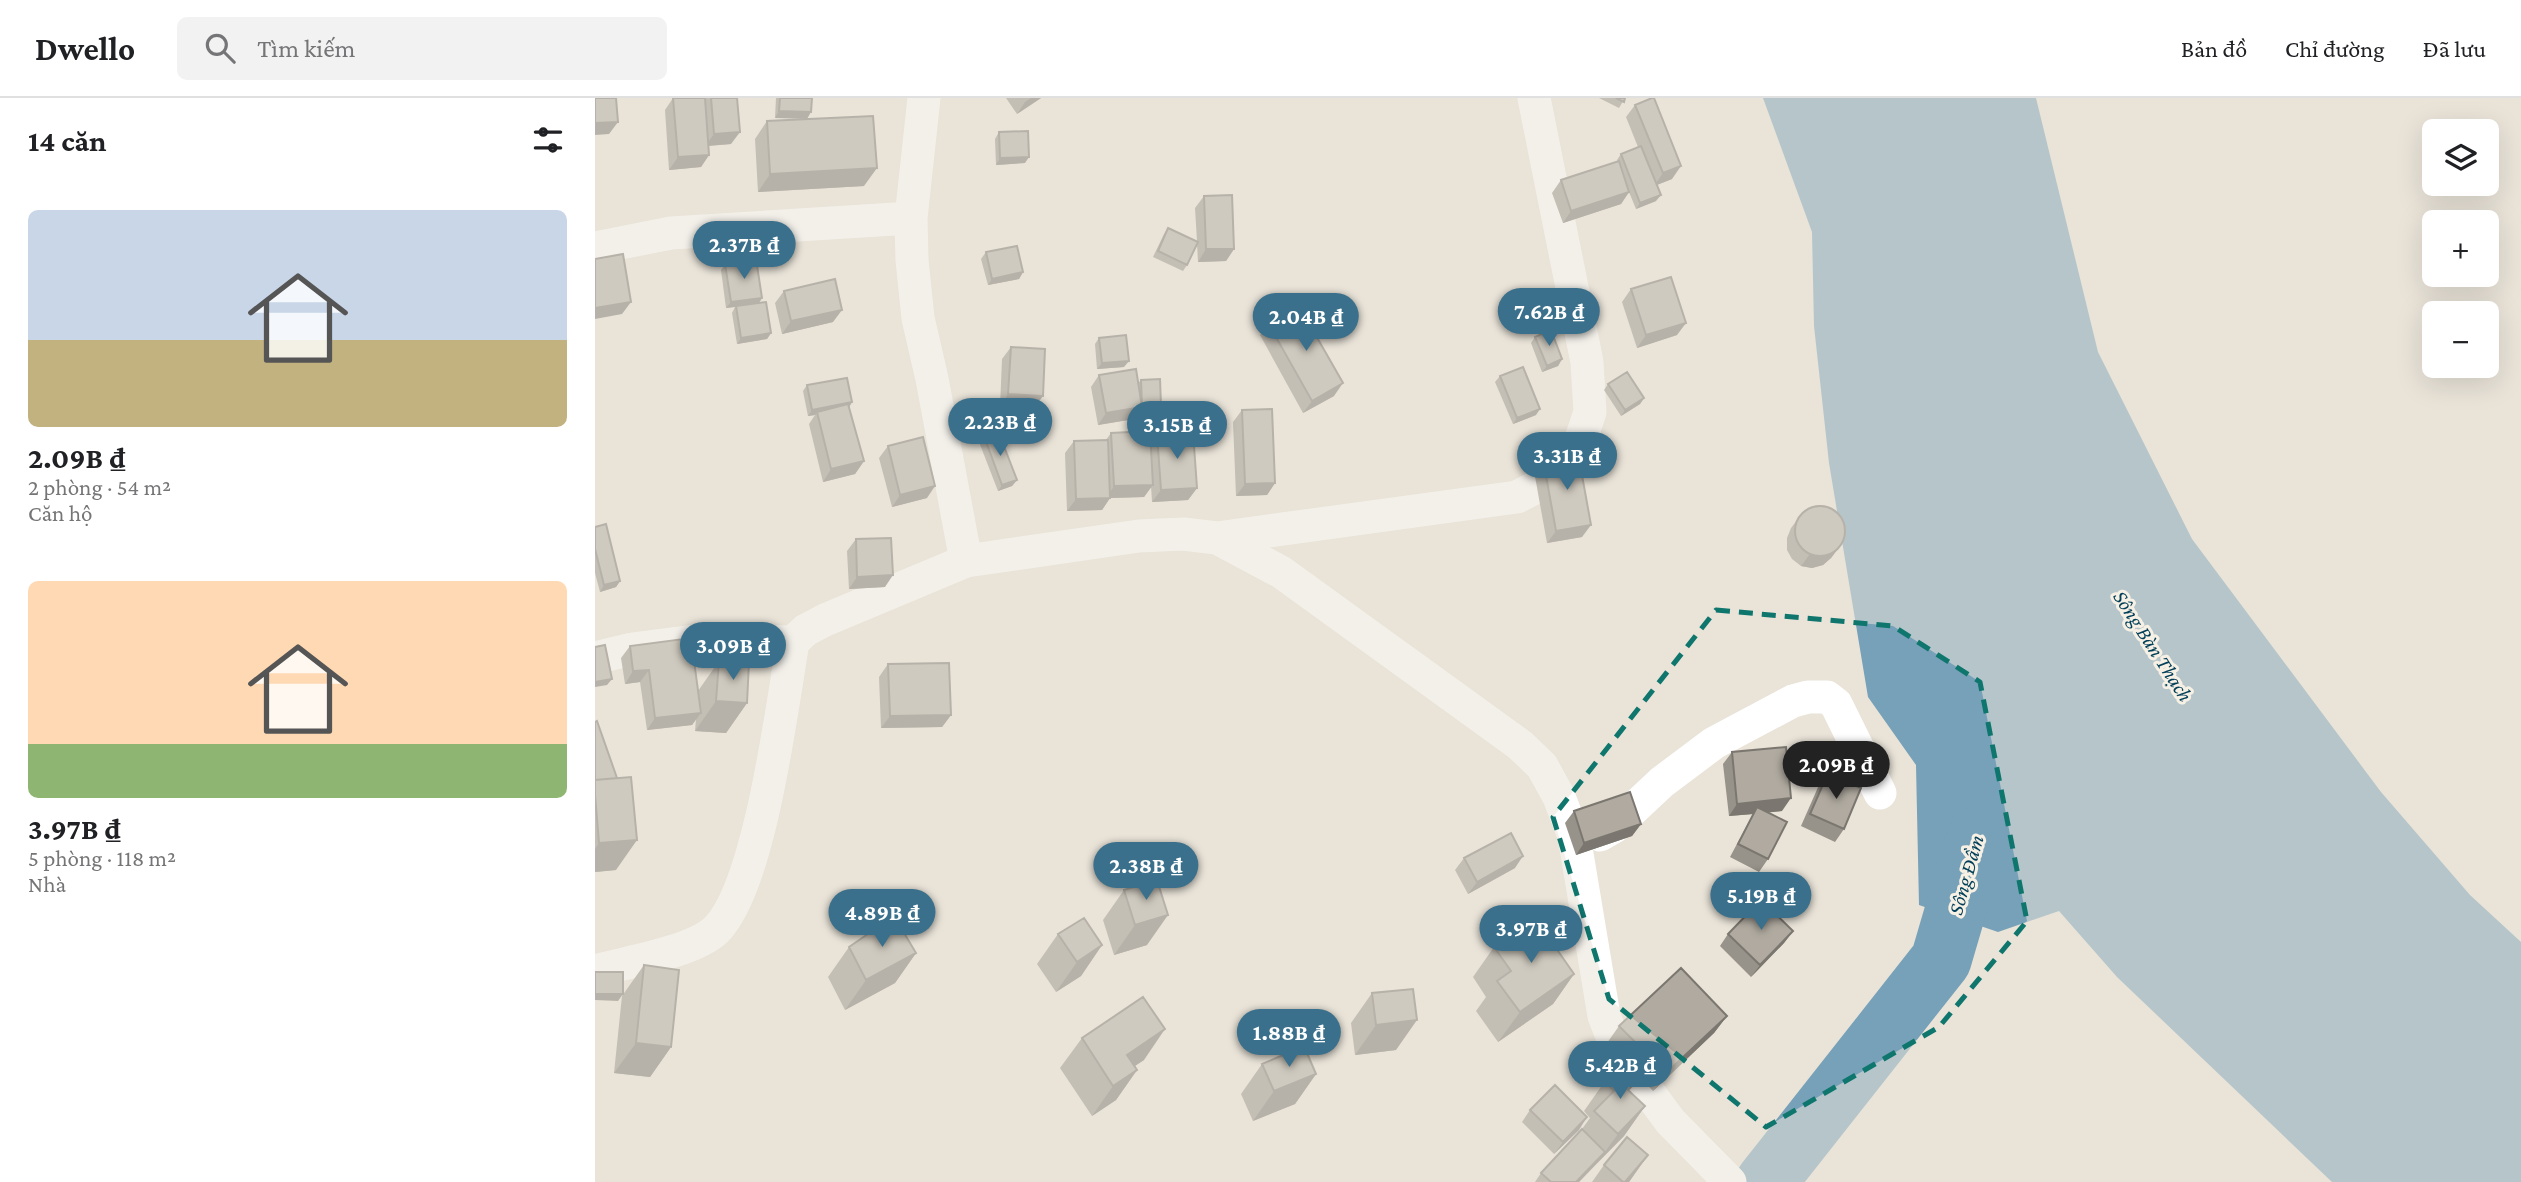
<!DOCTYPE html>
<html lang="vi">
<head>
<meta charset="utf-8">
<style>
	body { margin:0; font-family:"Crimson Pro",serif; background:#f2f2f2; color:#202124; height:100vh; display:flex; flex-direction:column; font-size:26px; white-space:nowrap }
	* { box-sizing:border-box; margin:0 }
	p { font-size:23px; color:#757577 }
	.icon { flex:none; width:38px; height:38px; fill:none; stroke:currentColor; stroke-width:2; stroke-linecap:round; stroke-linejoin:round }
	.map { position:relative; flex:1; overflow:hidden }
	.panel { display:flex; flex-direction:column; background:#fff; width:595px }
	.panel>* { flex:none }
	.buttons { position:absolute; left:1827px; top:21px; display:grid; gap:14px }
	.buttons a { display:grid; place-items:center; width:77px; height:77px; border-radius:10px; background:#fff; box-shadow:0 7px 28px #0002; font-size:35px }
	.price { position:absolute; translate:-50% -60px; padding:0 16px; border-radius:24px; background:#3a708b; color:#fff; font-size:23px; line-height:46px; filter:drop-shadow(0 2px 4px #0008) }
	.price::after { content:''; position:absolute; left:50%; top:42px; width:21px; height:16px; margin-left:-10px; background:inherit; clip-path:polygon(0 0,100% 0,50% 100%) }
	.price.on { background:#222; color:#fff }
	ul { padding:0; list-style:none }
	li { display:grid; align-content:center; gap:14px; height:371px; padding:0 28px }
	li span { display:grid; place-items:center; height:217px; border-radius:10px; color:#555 }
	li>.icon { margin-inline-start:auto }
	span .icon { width:126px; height:126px; fill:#fffc; stroke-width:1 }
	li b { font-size:30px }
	h2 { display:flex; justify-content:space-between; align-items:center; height:84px; padding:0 28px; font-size:30px }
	header { display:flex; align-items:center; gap:42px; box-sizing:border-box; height:98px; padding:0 35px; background:#fff; border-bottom:2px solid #e0e0e0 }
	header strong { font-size:33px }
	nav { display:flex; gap:38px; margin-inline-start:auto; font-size:24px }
	.search { width:490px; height:63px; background:#f2f2f2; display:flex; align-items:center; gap:18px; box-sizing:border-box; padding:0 24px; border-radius:10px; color:#757577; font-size:26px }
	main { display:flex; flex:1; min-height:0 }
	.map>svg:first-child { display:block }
	.water { fill:#76a1b8 }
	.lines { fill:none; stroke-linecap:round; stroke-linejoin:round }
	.river { stroke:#76a1b8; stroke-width:61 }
	.street { stroke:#fff; stroke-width:33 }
	.wall { fill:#97928a }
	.shaded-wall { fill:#7b7770 }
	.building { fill:#b0aaa0; stroke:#7b7770; stroke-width:2 }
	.marked { fill:none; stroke:#0f766e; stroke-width:5; stroke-dasharray:14 9; stroke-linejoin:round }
	.labels { text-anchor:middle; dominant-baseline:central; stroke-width:6; stroke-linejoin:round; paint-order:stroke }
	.water-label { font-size:21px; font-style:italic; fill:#013f58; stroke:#f7f0e5 }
</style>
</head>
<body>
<header>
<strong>Dwello</strong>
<div class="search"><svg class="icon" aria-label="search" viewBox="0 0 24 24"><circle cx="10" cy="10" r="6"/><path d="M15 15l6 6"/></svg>Tìm kiếm</div>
<nav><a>Bản đồ</a><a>Chỉ đường</a><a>Đã lưu</a></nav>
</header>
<main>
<section class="panel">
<h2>14 căn<svg class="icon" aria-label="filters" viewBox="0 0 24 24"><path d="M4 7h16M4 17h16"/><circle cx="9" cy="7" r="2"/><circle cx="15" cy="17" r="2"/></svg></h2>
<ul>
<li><span style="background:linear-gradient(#c9d6e8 60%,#c2b280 0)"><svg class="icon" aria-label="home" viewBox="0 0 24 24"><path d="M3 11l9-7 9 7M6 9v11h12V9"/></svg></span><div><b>2.09B ₫</b><p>2 phòng · 54 m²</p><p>Căn hộ</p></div></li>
<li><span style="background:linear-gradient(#ffd9b3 75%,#8fb573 0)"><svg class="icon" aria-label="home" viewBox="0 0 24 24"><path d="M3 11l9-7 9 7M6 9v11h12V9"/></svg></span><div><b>3.97B ₫</b><p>5 phòng · 118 m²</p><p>Nhà</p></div></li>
</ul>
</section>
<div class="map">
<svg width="1926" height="1084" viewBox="0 0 1926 1084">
	<rect width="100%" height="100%" fill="#e9e3d8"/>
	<path class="water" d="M 1168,0 L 1441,0 L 1503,254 L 1597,441 L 1786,694 L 1875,797 L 1926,844 L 1926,1084 L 1737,1084 L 1522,879 L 1464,813 L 1403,834 L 1324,807 L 1321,667 L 1273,599 L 1234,365 L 1219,228 L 1217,134 Z"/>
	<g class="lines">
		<path class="river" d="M 1171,1084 L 1346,862 L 1382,739"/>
		<path class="street" d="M 329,0 L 316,120 L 317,162 L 323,220 L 337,281 L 371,463
			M 0,150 L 76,135 L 316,120
			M 622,440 L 922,399 L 947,386 L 971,367 L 984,347 L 995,314 L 992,264 L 939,0
			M 0,560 L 37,551 L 107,542 L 198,544
			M 1005,737 L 1019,729 L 1067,684 L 1119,645 L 1198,603 L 1213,599 L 1232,599 L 1241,606 L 1285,695
			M 0,873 C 32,864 98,854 121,832 C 165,789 187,608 198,544 L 211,532 L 230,522 L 371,463 L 544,438 L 588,436 L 622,440 L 686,474 L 925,647 L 947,668 L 964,699 L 979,738 L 1009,918 L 1022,951 L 1075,1023 L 1135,1084"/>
	</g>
	<path class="wall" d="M 78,0 L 142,0 L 136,46 L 113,48 L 114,57 L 106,69 L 74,72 L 70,12 Z
		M 181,0 L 217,0 L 180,20 Z
		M 411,0 L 446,0 L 422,16 Z
		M 1004,0 L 1030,0 L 1024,10 Z
		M 1040,7 L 1077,81 L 1062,87 L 1061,103 L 1041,111 L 1034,94 L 1026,106 L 968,125 L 957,95 L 966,82 L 1023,64 L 1022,62 L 1026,56 L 1043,49 L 1031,19 Z
		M 172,23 L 269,88 L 163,94 L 160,41 Z
		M 404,34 L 430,65 L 401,67 L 400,41 Z
		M 609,98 L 639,151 L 631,163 L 603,164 L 602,146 L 592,167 L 588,173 L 558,159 L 569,136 L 573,130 L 602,143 L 600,110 Z
		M 391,154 L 428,174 L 424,181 L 393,187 L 386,161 Z
		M 130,166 L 167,200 L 164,205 L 176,235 L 172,241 L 142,246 L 137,215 L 140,209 L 131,210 L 126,172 Z
		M 1036,191 L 1082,237 L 1042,250 L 1027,204 Z
		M 189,193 L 238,224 L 187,236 L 180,205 Z
		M 673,225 L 739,298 L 708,315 L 665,237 Z
		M 940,239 L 967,261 L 963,268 L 947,274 L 936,245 Z
		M 504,240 L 529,269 L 502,271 L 500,246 Z
		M 416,249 L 439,310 L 405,309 L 407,261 Z
		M 504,277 L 543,285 L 546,282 L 566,336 L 602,390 L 593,402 L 557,404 L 556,388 L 549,399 L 515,400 L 507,412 L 472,413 L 470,355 L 479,343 L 511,342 L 516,335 L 544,334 L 543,315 L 539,321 L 503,327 L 496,289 Z
		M 905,278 L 941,317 L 918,326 L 900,284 Z
		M 1013,286 L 1049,300 L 1045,306 L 1026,318 L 1009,292 Z
		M 212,287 L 257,304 L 254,309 L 269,363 L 260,376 L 228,384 L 214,326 L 220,317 L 213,318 L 208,293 Z
		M 647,312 L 680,385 L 672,397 L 641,398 L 638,324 Z
		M 389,338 L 422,382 L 417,388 L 403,393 L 384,344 Z
		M 293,348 L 332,400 L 297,409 L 284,360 Z
		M 948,361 L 987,439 L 952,445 L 939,373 Z
		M 1205,418 L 1245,448 L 1236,460 L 1228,467 L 1217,470 L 1206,468 L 1197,461 L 1192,452 L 1192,440 L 1196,430 Z
		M 0,429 L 25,483 L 21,489 L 5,494 L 0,475 Z
		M 261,441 L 290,489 L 254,491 L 252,453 Z
		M 35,548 L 103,593 L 124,563 L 152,605 L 131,635 L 100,633 L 101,621 L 97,627 L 52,632 L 45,584 L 30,586 L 26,560 Z
		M 293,566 L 356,617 L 347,629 L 286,630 L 284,579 Z
		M 0,624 L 21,772 L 0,774 Z
		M 1137,654 L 1187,713 L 1172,714 L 1173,761 L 1164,774 L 1135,759 L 1158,716 L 1134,718 L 1128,666 Z
		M 1233,675 L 1249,731 L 1240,744 L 1206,728 L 1224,687 Z
		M 979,713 L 1046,726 L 1037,738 L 981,757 L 970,725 Z
		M 869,760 L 920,770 L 873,796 L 860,772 Z
		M 529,792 L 552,847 L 519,857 L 508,822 Z
		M 1198,833 L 1189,845 L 1156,879 L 1125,848 L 1133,836 Z
		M 463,836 L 507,847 L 486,878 L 461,894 L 442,866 Z
		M 254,849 L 321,855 L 300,885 L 250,912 L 233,879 Z
		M 899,849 L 979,876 L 958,906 L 903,944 L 881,913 L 891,899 L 878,879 Z
		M 49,867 L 76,949 L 55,979 L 19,975 L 27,898 Z
		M 777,895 L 801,952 L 760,957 L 756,925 Z
		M 1132,918 L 1119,935 L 1058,993 L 1012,945 L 1024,928 Z
		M 487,940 L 549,962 L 539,968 L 542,972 L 521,1002 L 497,1018 L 465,970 Z
		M 667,966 L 721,976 L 700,1006 L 658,1023 L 646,996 Z
		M 1010,983 L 1035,994 L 1050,1008 L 1029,1038 L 984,1084 L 940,1084 L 946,1075 L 987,1031 L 995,1020 L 989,1013 Z
		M 935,1012 L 984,1032 L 959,1056 L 927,1024 Z
		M 1053,1057 L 1034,1084 L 997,1084 L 1009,1067 Z"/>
	<path class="shaded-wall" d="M 436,0 L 446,0 L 422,16 L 430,4 Z
		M 184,13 L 216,14 L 212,21 L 180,20 Z
		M 23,24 L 14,36 L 0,37 L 0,25 Z
		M 145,34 L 136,46 L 110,48 L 119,36 Z
		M 114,57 L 106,69 L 74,72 L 83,59 Z
		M 434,59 L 430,65 L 401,67 L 405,60 Z
		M 1086,68 L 1077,81 L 1059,88 L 1068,75 Z
		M 282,70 L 269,88 L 163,94 L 175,76 Z
		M 1034,94 L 1026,106 L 968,125 L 976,113 Z
		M 1066,97 L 1061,103 L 1041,111 L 1045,105 Z
		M 611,151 L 639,151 L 631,163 L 603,164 Z
		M 428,174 L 424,181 L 393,187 L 397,181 Z
		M 167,200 L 163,206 L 131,210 L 136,204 Z
		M 36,204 L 27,216 L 0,221 L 0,210 Z
		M 247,212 L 238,224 L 187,236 L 196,223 Z
		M 1091,225 L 1082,237 L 1042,250 L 1051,237 Z
		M 176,235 L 172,241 L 142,246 L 146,240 Z
		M 967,261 L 963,268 L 947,274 L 952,268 Z
		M 534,263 L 529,269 L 502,271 L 507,265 Z
		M 748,285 L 739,298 L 708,315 L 717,303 Z
		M 413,296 L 448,298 L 439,310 L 405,309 Z
		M 1049,300 L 1045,306 L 1026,318 L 1030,312 Z
		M 257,304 L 253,311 L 222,314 L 220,317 L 213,318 L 217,312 Z
		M 547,309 L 539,321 L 503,327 L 511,315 Z
		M 945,311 L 941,317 L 918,326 L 922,320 Z
		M 567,334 L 563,341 L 562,336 L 559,341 L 544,341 L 548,335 Z
		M 269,363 L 260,376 L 228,384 L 236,371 Z
		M 422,382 L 417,388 L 403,393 L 407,387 Z
		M 680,385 L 672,397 L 641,398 L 650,386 Z
		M 558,387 L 549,399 L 515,400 L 507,412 L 472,413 L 481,401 L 511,400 L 519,388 Z
		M 340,388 L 332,400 L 297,409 L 305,397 Z
		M 602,390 L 593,402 L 557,404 L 566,392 Z
		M 996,427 L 987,439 L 952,445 L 961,433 Z
		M 1245,448 L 1236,460 L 1228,467 L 1217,470 L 1206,468 L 1215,456 Z
		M 298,477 L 290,489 L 254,491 L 262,479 Z
		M 25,483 L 21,489 L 5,494 L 9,487 Z
		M 54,572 L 45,584 L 30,586 L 38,573 Z
		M 17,581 L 12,587 L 0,589 L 0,584 Z
		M 121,603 L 152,605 L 131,635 L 100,633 Z
		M 106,615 L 97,627 L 52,632 L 60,620 Z
		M 356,617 L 347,629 L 286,630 L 295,618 Z
		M 1196,700 L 1187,713 L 1159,716 L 1162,709 L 1158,716 L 1134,718 L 1142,706 Z
		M 1046,726 L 1037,738 L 981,757 L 989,745 Z
		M 42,742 L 21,772 L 0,774 L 0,751 L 4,745 Z
		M 928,758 L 920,770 L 873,796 L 882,784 Z
		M 573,817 L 552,847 L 519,857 L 540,827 Z
		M 1198,833 L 1189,845 L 1156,879 L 1165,867 Z
		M 507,847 L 486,878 L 461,894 L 482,864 Z
		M 321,855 L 300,885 L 250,912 L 271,882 Z
		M 979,876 L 958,906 L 903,944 L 925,914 Z
		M 0,896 L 28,896 L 23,903 L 0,902 Z
		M 1132,918 L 1119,935 L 1058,993 L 1071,975 Z
		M 822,922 L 801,952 L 760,957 L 781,927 Z
		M 570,931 L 549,962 L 516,984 L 532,957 Z
		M 41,945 L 76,949 L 55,979 L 19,975 Z
		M 542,972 L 521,1002 L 497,1018 L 518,988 Z
		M 721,976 L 700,1006 L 658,1023 L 679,993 Z
		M 1050,1008 L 1029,1038 L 1001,1066 L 1023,1036 Z
		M 992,1019 L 984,1032 L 959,1056 L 968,1044 Z
		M 1010,1054 L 1001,1066 L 984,1084 L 981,1084 Z
		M 1053,1057 L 1034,1084 L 1030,1084 Z"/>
	<path class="building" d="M 0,0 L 21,0 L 23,24 L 0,25 Z
		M 78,0 L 110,0 L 114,57 L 83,59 Z
		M 116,0 L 142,0 L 145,34 L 119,36 Z
		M 185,0 L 217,0 L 216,14 L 184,13 Z
		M 1021,0 L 1030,0 L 1029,4 Z
		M 1057,0 L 1059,0 L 1086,68 L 1068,75 L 1040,7 Z
		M 278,18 L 282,70 L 175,76 L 172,23 Z
		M 433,33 L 434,59 L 405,60 L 404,34 Z
		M 1046,48 L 1066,97 L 1045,105 L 1026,56 Z
		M 1024,63 L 1034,94 L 976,113 L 966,82 Z
		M 637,97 L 639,151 L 611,151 L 609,98 Z
		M 573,130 L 603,144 L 592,167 L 563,153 Z
		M 422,148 L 428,174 L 397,181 L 391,154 Z
		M 28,156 L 36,204 L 0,210 L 0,161 Z
		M 161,161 L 167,200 L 136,204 L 130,166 Z
		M 1076,179 L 1091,225 L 1051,237 L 1036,191 Z
		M 240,181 L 247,212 L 196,223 L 189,193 Z
		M 171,204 L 176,235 L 146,240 L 141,208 Z
		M 704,208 L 748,285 L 717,303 L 673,225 Z
		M 956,232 L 967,261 L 952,268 L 940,239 Z
		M 531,237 L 534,263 L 507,265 L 504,240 Z
		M 416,249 L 450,251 L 448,298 L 413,296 Z
		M 928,269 L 945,311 L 922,320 L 905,278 Z
		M 541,271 L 547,309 L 511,315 L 504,277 Z
		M 1032,274 L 1049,300 L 1030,312 L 1013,286 Z
		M 252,280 L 257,304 L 217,312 L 212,287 Z
		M 565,281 L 567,334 L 548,334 L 546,282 Z
		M 253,306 L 269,363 L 236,371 L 222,314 Z
		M 677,311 L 680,385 L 650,386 L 647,312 Z
		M 403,333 L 422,382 L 407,387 L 389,338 Z
		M 555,333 L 558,387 L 519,388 L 516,335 Z
		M 598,334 L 602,390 L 566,392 L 562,336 Z
		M 328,339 L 340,388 L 305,397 L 293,348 Z
		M 513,342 L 515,400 L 481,401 L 479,343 Z
		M 983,355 L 996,427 L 961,433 L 948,361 Z
		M1200 433a25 25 0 1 1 50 0a25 25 0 1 1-50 0Z
		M 11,426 L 25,483 L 9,487 L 0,451 L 0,429 Z
		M 296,440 L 298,477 L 262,479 L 261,441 Z
		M 96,540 L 106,615 L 60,620 L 54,572 L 38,573 L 35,548 Z
		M 10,547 L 17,581 L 0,584 L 0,549 Z
		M 124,563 L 154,564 L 152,605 L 121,603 Z
		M 354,565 L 356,617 L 295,618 L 293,566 Z
		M 2,623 L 22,680 L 0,682 L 0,624 Z
		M 1191,649 L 1196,700 L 1142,706 L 1137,654 Z
		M 1233,675 L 1266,690 L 1249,731 L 1215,716 Z
		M 36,679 L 42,742 L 4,745 L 0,697 L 0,682 Z
		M 1035,694 L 1046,726 L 989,745 L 979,713 Z
		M 1162,709 L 1192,724 L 1173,761 L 1143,746 Z
		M 916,735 L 928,758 L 882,784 L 869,760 Z
		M 562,782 L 573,817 L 540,827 L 529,792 Z
		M 1166,802 L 1198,833 L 1165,867 L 1133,836 Z
		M 299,818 L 321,855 L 271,882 L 254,849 Z
		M 489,820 L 507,847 L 482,864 L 463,836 Z
		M 940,820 L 979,876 L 925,914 L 902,883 L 916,873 L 899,849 Z
		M 49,867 L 84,872 L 76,949 L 41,945 Z
		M 1086,870 L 1132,918 L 1071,975 L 1024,928 Z
		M 0,874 L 28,874 L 28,896 L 0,896 Z
		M 818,891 L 822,922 L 781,927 L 777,895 Z
		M 548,899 L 570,931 L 532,957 L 542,972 L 518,988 L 487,940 Z
		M 709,948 L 721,976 L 679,993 L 667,966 Z
		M 1027,967 L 1043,982 L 1033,992 L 1050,1008 L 1023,1036 L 999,1013 L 1019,993 L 1010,983 Z
		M 960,987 L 992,1019 L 968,1044 L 935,1012 Z
		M 987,1031 L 1010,1054 L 981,1084 L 956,1084 L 946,1075 Z
		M 1032,1039 L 1053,1057 L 1030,1084 L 1028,1084 L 1009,1067 Z"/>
	<path d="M0 0H1926V1084H0ZM 1121,512 L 1298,528 L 1385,584 L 1432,823 L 1344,929 L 1171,1029 L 1014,901 L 958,719 Z" fill="#e9e3d8" fill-opacity=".55" fill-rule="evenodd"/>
	<path class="marked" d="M 1121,512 L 1298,528 L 1385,584 L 1432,823 L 1344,929 L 1171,1029 L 1014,901 L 958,719 Z"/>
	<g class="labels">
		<g class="water-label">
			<text transform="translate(1558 548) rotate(57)">Sông Bàn Thạch</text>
			<text transform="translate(1371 777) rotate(-74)">Sông Đầm</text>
		</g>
	</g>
</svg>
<div class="buttons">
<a><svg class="icon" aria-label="layers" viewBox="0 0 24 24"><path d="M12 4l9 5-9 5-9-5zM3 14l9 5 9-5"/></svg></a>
<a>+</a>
<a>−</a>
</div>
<b class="price" style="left:149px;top:183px">2.37B ₫</b>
<b class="price" style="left:954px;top:250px">7.62B ₫</b>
<b class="price" style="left:711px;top:255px">2.04B ₫</b>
<b class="price" style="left:405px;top:360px">2.23B ₫</b>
<b class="price" style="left:582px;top:363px">3.15B ₫</b>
<b class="price" style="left:972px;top:394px">3.31B ₫</b>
<b class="price" style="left:138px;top:584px">3.09B ₫</b>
<b class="price on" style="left:1241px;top:703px">2.09B ₫</b>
<b class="price" style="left:551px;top:804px">2.38B ₫</b>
<b class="price" style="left:1166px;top:834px">5.19B ₫</b>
<b class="price" style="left:287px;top:851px">4.89B ₫</b>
<b class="price" style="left:936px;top:867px">3.97B ₫</b>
<b class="price" style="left:694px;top:971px">1.88B ₫</b>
<b class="price" style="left:1025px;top:1003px">5.42B ₫</b>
</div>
</main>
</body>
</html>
